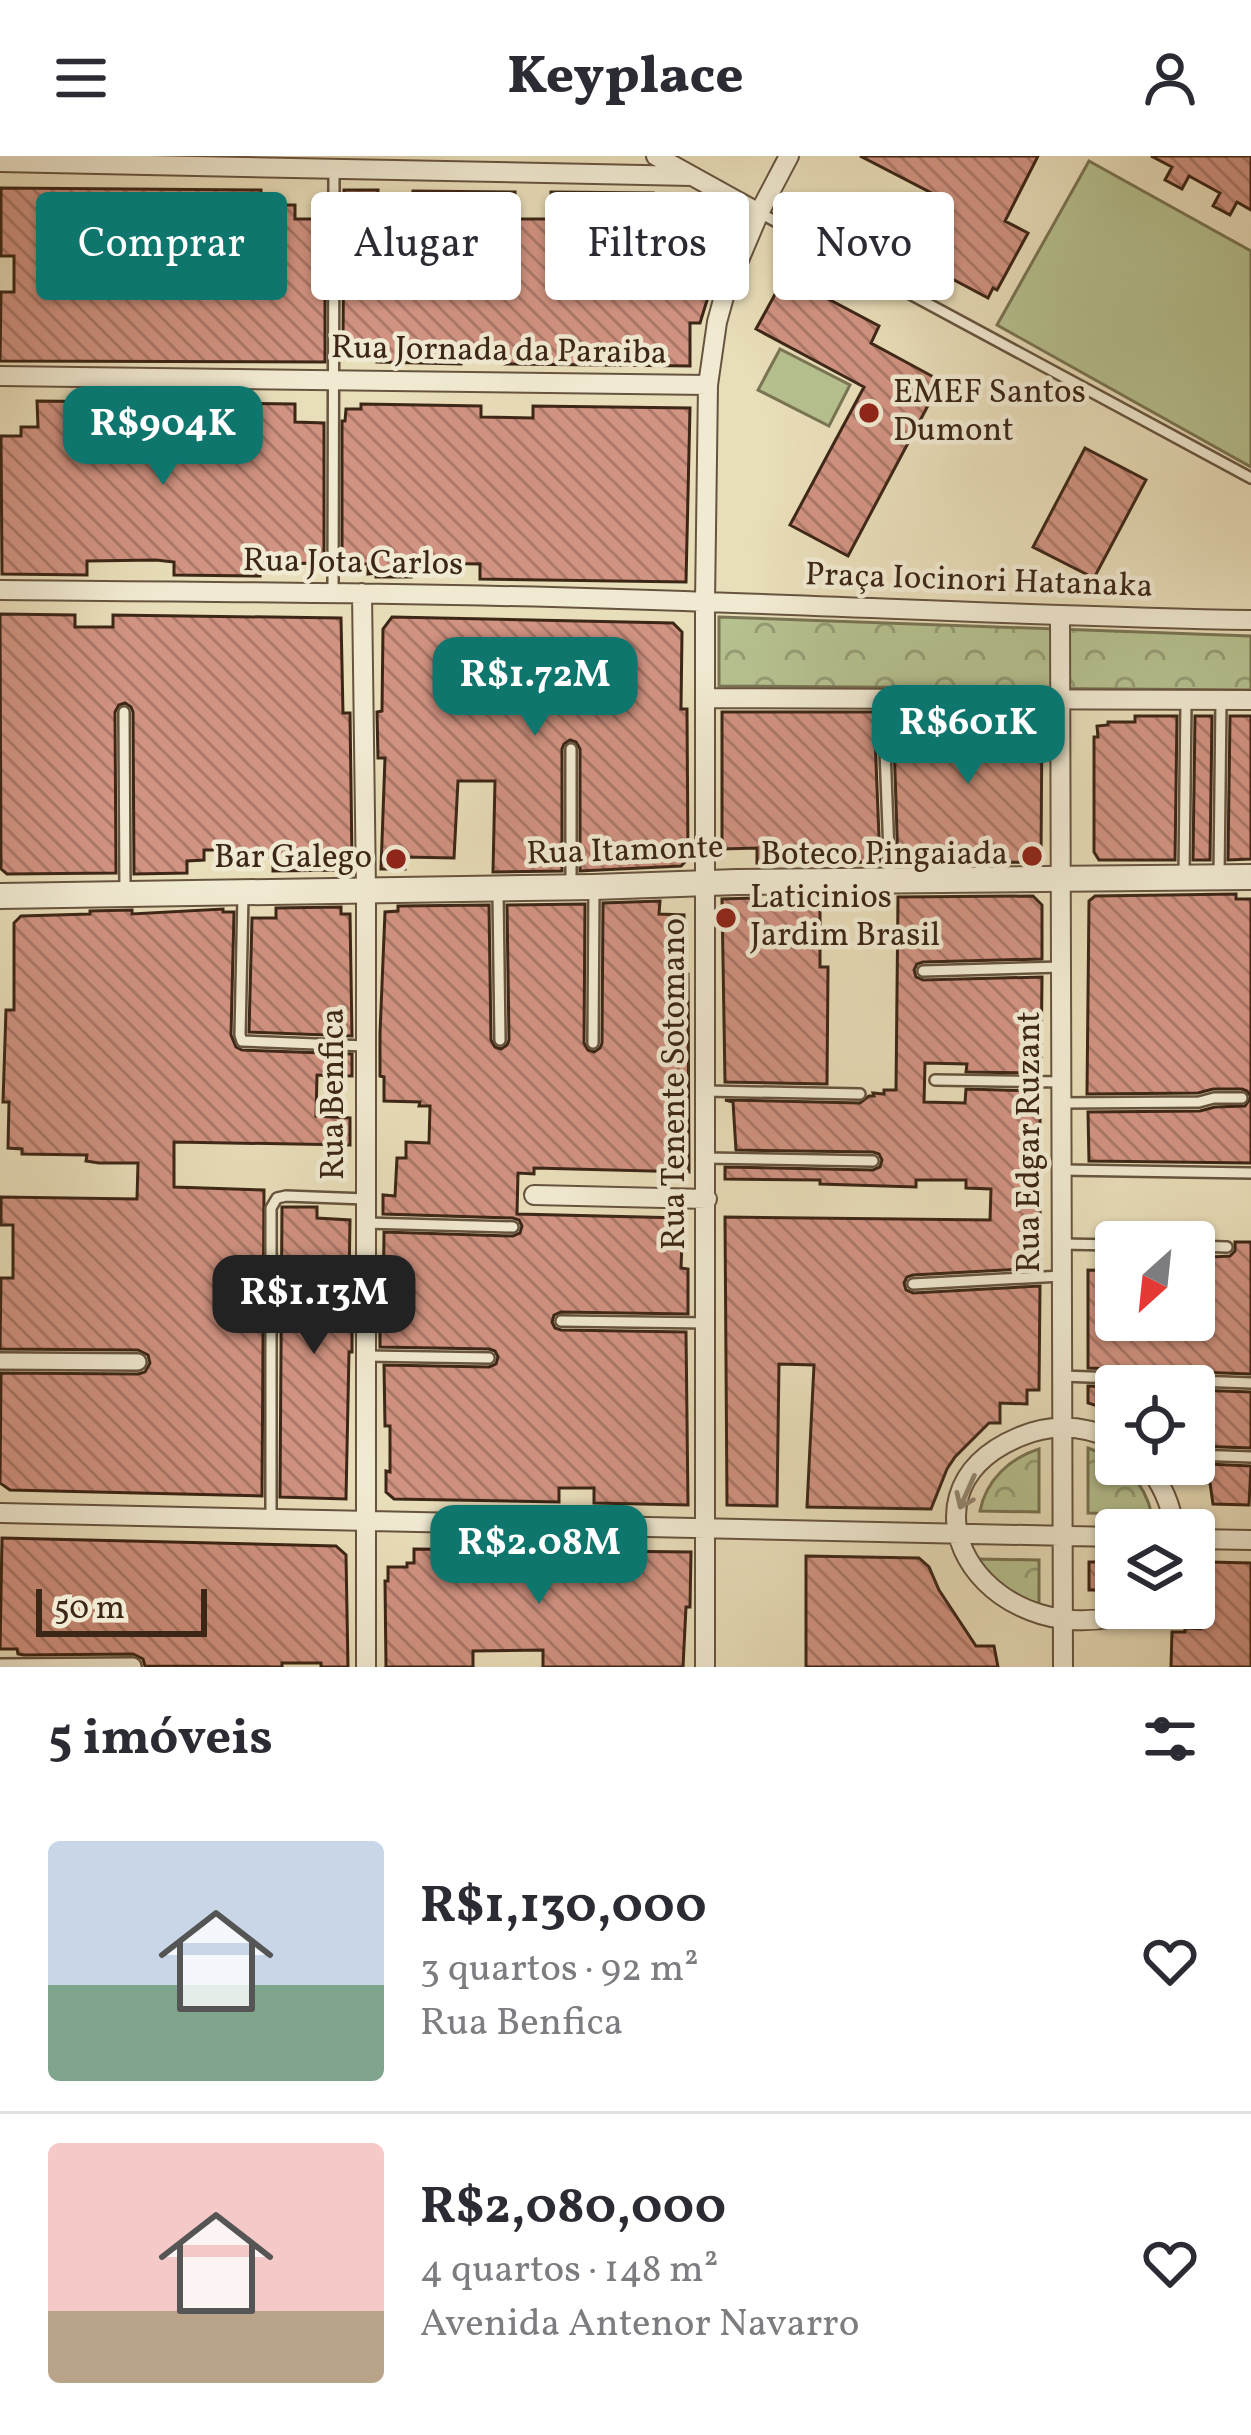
<!DOCTYPE html>
<html lang="pt">
<head>
<meta charset="utf-8">
<style>
	body { margin:0; font-family:Vollkorn,serif; background:#f2f2f3; color:#2b2b33; height:100vh; display:flex; flex-direction:column; font-size:45px; white-space:nowrap }
	* { box-sizing:border-box; margin:0 }
	p { font-size:39px; color:#7c7c81 }
	.icon { flex:none; width:66px; height:66px; fill:none; stroke:currentColor; stroke-width:2; stroke-linecap:round; stroke-linejoin:round }
	.map { position:relative; height:1511px; overflow:hidden }
	.drawer { display:flex; flex-direction:column; background:#fff; flex:1 }
	.drawer>* { flex:none }
	.guide { position:absolute; left:36px; top:36px; width:1179px; height:108px; display:flex; gap:24px }
	.needle { width:78px; rotate:207deg }
	.tools { position:absolute; left:1095px; top:1065px; display:grid; gap:24px }
	.tools a { display:grid; place-items:center; width:120px; height:120px; border-radius:12px; background:#fff; box-shadow:0 3px 9px #0004; font-size:60px }
	.scale { position:absolute; left:36px; bottom:30px; width:171px; box-sizing:border-box; padding-left:12px; border:6px solid #3c2616; border-top:0; font-size:33px; line-height:42px; white-space:nowrap; color:#3c2616; -webkit-text-stroke:9px #f1ead2; paint-order:stroke }
	.price { position:absolute; translate:-50% -102px; padding:0 27px; border-radius:24px; background:#0f766e; color:#fff; font-size:39px; line-height:78px; filter:drop-shadow(0 3px 6px #0008) }
	.price::after { content:''; position:absolute; left:50%; top:72px; width:36px; height:27px; margin-left:-18px; background:inherit; clip-path:polygon(0 0,100% 0,50% 100%) }
	.price.current { background:#222; color:#fff }
	ul { padding:0; list-style:none }
	li { display:flex; align-items:center; gap:36px; height:300px; padding:0 48px }
	li+li { border-top:3px solid #e1e1e2 }
	li span { display:grid; place-items:center; flex:none; width:336px; height:240px; border-radius:12px; color:#555 }
	li>.icon { margin-inline-start:auto }
	span .icon { width:144px; height:144px; fill:#fffc; stroke-width:1 }
	li b { font-size:51px }
	h2 { display:flex; justify-content:space-between; align-items:center; height:144px; padding:0 48px; font-size:51px }
	.tag { padding:0 42px; border-radius:12px; background:#fff; box-shadow:0 3px 9px #0004; font-size:42px; line-height:108px }
	.tag.current { background:#0f766e; color:#fff }
	header { display:flex; justify-content:space-between; align-items:center; height:156px; padding:0 48px; background:#fff; font-size:54px; font-weight:800 }
	.map>svg:first-child { display:block }
	.park { fill:url(#park-crowns); stroke:#797453; stroke-width:3 }
	.garden { fill:#b6c190; stroke:#797453; stroke-width:3 }
	.building { fill:url(#building-back-hatch); stroke:#3c2616; stroke-width:3 }
	.lines { fill:none; stroke-linecap:round; stroke-linejoin:round }
	.service-casing { stroke:#67543f; stroke-width:14 }
	.pedestrian-casing { stroke:#67543f; stroke-width:20 }
	.minor-casing { stroke:#67543f; stroke-width:22 }
	.tertiary-casing { stroke:#67543f; stroke-width:28 }
	.service { stroke:#f1ead2; stroke-width:9 }
	.pedestrian { stroke:#f1ead2; stroke-width:15 }
	.minor { stroke:#f1ead2; stroke-width:18 }
	.tertiary { stroke:#f1ead2; stroke-width:24 }
	.oneway { stroke:#968874 }
	.poi-dot { fill:#8f2418; stroke:#f1ead2; stroke-width:4.5 }
	.labels { text-anchor:middle; dominant-baseline:central; stroke-width:9; stroke-linejoin:round; paint-order:stroke }
	.street-label { font-size:33px; fill:#3c2616; stroke:#f1ead2 }
	.poi-label { font-size:33px; fill:#3c2616; stroke:#f1ead2; text-anchor:start }
</style>
</head>
<body>
<header><svg class="icon" aria-label="menu" viewBox="0 0 24 24"><path d="M4 6h16M4 12h16M4 18h16"/></svg>Keyplace<svg class="icon" aria-label="person" viewBox="0 0 24 24"><circle cx="12" cy="8" r="4"/><path d="M4 21q1-7 8-7t8 7"/></svg></header>
<div class="map">
<svg width="1251" height="1511" viewBox="0 0 1251 1511">
	<defs>
		<pattern id="park-crowns" width="20" height="18" patternUnits="userSpaceOnUse" patternTransform="scale(3)"><rect width="20" height="18" fill="#b6c190"/><path d="M2 6a3 3 0 1 1 6 0M12 15a3 3 0 1 1 6 0" fill="none" stroke="#959d75"/></pattern>
		<pattern id="building-back-hatch" width="6" height="6" patternUnits="userSpaceOnUse" patternTransform="scale(3)"><rect width="6" height="6" fill="#d19382"/><path d="M-1 5l2 2M0 0l6 6M5-1l2 2" fill="none" stroke="#ab7869"/></pattern>
	</defs>
	<rect width="100%" height="100%" fill="#e9deba"/>
	<filter id="stains"><feTurbulence type="fractalNoise" baseFrequency=".00167" numOctaves="4"/><feColorMatrix values="0 0 0 0 .2 0 0 0 0 .09 0 0 0 0 .02 0 0 0 .5 -.17"/></filter>
	<radialGradient id="worn" r=".72"><stop offset=".6" stop-color="#630" stop-opacity="0"/><stop offset="1" stop-color="#630" stop-opacity=".3"/></radialGradient>
	<path class="park" d="M 719,461 L 1251,480 L 1251,534 L 719,530 Z
		M 1088,1292 C 1120,1303 1144,1323 1152,1359 L 1088,1357 Z
		M 1039,1293 L 1039,1356 L 980,1355 C 986,1324 1010,1302 1039,1293 Z
		M 979,1403 L 1039,1404 L 1039,1463 L 993,1430 Z"/>
	<path class="garden" d="M 1089,5 L 1251,95 L 1251,311 L 997,169 Z
		M 780,193 L 850,229 L 829,270 L 758,234 Z"/>
	<path class="building" d="M 860,0 L 1038,0 L 1005,65 L 1028,77 L 997,134 L 993,132 L 988,142 L 915,103 L 945,44 Z
		M 1151,0 L 1251,0 L 1251,54 L 1237,46 L 1230,59 L 1213,50 L 1220,37 L 1189,20 L 1182,33 L 1165,24 L 1172,11 Z
		M 1,32 L 261,34 L 261,49 L 295,49 L 295,63 L 325,63 L 325,206 L 0,205 L 1,136 L 14,136 L 14,100 L 1,100 Z
		M 344,34 L 378,34 L 377,54 L 412,54 L 413,35 L 515,36 L 515,63 L 551,63 L 551,36 L 654,37 L 689,55 L 721,72 L 726,83 L 700,167 L 690,167 L 690,210 L 505,208 L 505,196 L 461,196 L 461,208 L 377,206 L 377,188 L 343,188 Z
		M 785,120 L 879,170 L 871,187 L 941,225 L 848,400 L 790,369 L 864,231 L 756,173 Z
		M 37,245 L 295,248 L 295,266 L 324,267 L 324,407 L 260,408 L 260,420 L 174,419 L 174,406 L 156,404 L 87,405 L 87,419 L 2,418 L 1,280 L 21,280 L 21,271 L 38,271 Z
		M 361,248 L 481,250 L 481,261 L 533,262 L 533,250 L 690,252 L 686,426 L 480,423 L 480,408 L 425,407 L 425,413 L 411,412 L 411,421 L 376,421 L 376,417 L 368,418 L 368,408 L 342,407 L 342,265 L 345,265 L 346,253 L 361,253 Z
		M 1085,292 L 1146,324 L 1094,422 L 1033,391 Z
		M 0,458 L 75,459 L 75,471 L 113,471 L 113,459 L 341,462 L 343,557 L 350,557 L 352,704 L 349,714 L 273,715 L 273,701 L 255,701 L 255,694 L 204,694 L 204,704 L 187,705 L 187,717 L 134,718 L 133,556 L 131,551 L 125,547 L 119,549 L 115,556 L 116,717 L 7,718 L 1,713 Z
		M 392,461 L 673,467 L 682,476 L 681,553 L 687,553 L 688,703 L 681,710 L 580,715 L 580,593 L 576,586 L 570,584 L 564,588 L 562,593 L 562,715 L 493,716 L 495,625 L 458,625 L 454,702 L 405,701 L 405,713 L 381,713 L 385,602 L 378,602 L 377,556 L 382,555 L 383,473 Z
		M 722,556 L 874,556 L 880,706 L 817,707 L 817,700 L 779,702 L 779,707 L 757,707 L 757,692 L 722,693 Z
		M 893,556 L 1042,557 L 1041,706 L 898,707 Z
		M 1135,560 L 1177,560 L 1175,704 L 1099,704 L 1094,696 L 1094,581 L 1098,581 L 1097,570 L 1108,569 L 1108,566 L 1135,566 Z
		M 1195,560 L 1212,560 L 1210,704 L 1193,704 Z
		M 1230,560 L 1251,560 L 1251,703 L 1228,704 Z
		M 1236,738 L 1236,743 L 1251,743 L 1251,1007 L 1089,1005 L 1088,956 L 1200,955 L 1215,951 L 1245,950 L 1251,941 L 1247,935 L 1242,933 L 1213,933 L 1198,937 L 1087,938 L 1089,745 L 1095,740 Z
		M 1033,740 L 1042,749 L 1042,803 L 923,806 L 917,808 L 914,814 L 916,821 L 923,824 L 1042,821 L 1041,917 L 966,916 L 967,908 L 925,907 L 924,946 L 965,947 L 966,933 L 1040,935 L 1040,1112 L 913,1119 L 907,1121 L 904,1127 L 906,1134 L 913,1137 L 1040,1130 L 1039,1234 L 1027,1234 L 1027,1248 L 1000,1247 L 1000,1267 L 989,1267 L 955,1301 L 947,1313 L 931,1353 L 807,1351 L 814,1209 L 779,1208 L 777,1350 L 727,1349 L 725,1061 L 990,1064 L 991,1033 L 966,1032 L 966,1024 L 916,1024 L 916,1031 L 820,1028 L 820,1024 L 725,1023 L 725,1011 L 873,1014 L 880,1011 L 882,1004 L 879,998 L 873,996 L 736,994 L 733,946 L 725,944 L 860,947 L 869,940 L 874,940 L 873,937 L 884,938 L 884,934 L 896,934 L 898,741 Z
		M 754,742 L 754,750 L 820,753 L 820,811 L 828,811 L 827,928 L 725,926 L 722,743 Z
		M 660,745 L 659,758 L 684,759 L 683,818 L 688,818 L 689,1016 L 534,1012 L 534,1018 L 518,1017 L 517,1058 L 683,1062 L 681,1112 L 688,1113 L 688,1158 L 561,1156 L 554,1159 L 552,1166 L 555,1172 L 561,1174 L 686,1176 L 688,1349 L 594,1347 L 594,1332 L 559,1332 L 559,1346 L 394,1343 L 386,1336 L 386,1315 L 390,1316 L 390,1270 L 385,1270 L 384,1209 L 489,1211 L 496,1208 L 498,1201 L 495,1195 L 489,1193 L 380,1191 L 380,1169 L 383,1169 L 384,1076 L 513,1080 L 520,1077 L 522,1070 L 519,1064 L 513,1062 L 383,1058 L 383,1039 L 395,1040 L 397,1002 L 406,1002 L 406,986 L 429,987 L 430,950 L 419,950 L 420,946 L 384,945 L 384,921 L 380,920 L 380,877 L 385,756 L 398,755 L 398,750 L 489,749 L 491,884 L 495,891 L 501,893 L 507,889 L 509,884 L 507,749 L 585,748 L 584,887 L 588,894 L 594,896 L 600,892 L 602,887 L 603,747 Z
		M 341,751 L 341,758 L 350,758 L 352,880 L 249,876 L 252,762 L 276,762 L 276,752 Z
		M 223,753 L 223,756 L 234,756 L 231,879 L 236,891 L 242,894 L 352,898 L 352,920 L 317,919 L 316,960 L 350,962 L 350,989 L 174,986 L 174,1031 L 264,1034 L 262,1340 L 10,1334 L 0,1327 L 1,1217 L 138,1218 L 145,1216 L 150,1207 L 148,1199 L 138,1194 L 0,1193 L 1,1122 L 13,1122 L 13,1069 L 1,1069 L 1,1041 L 137,1043 L 138,1007 L 99,1007 L 86,1005 L 87,999 L 22,998 L 22,993 L 8,992 L 9,946 L 3,946 L 6,854 L 14,854 L 14,767 L 21,760 L 90,758 L 90,755 L 132,754 L 132,758 Z
		M 282,1051 L 317,1051 L 317,1062 L 350,1064 L 349,1125 L 333,1125 L 332,1168 L 352,1168 L 352,1196 L 349,1196 L 346,1343 L 280,1341 Z
		M 1235,1086 L 1251,1086 L 1251,1218 L 1088,1212 L 1088,1114 L 1116,1115 L 1116,1164 L 1194,1164 L 1194,1102 L 1230,1100 L 1235,1095 Z
		M 1088,1230 L 1116,1231 L 1116,1256 L 1088,1247 Z
		M 1194,1234 L 1251,1236 L 1251,1292 L 1195,1290 Z
		M 1207,1308 L 1251,1310 L 1249,1349 L 1213,1348 L 1210,1327 L 1206,1327 Z
		M 2,1382 L 336,1390 L 346,1399 L 348,1511 L 321,1511 L 321,1507 L 282,1507 L 282,1511 L 145,1510 L 143,1503 L 133,1498 L 24,1499 L 18,1498 L 17,1493 L 0,1493 Z
		M 414,1393 L 691,1396 L 690,1451 L 686,1451 L 683,1511 L 543,1511 L 543,1494 L 473,1495 L 473,1511 L 386,1511 L 385,1425 L 388,1425 L 388,1411 L 407,1411 L 407,1407 L 414,1407 Z
		M 806,1400 L 919,1402 L 929,1411 L 939,1434 L 976,1490 L 994,1490 L 998,1511 L 806,1511 Z
		M 1089,1406 L 1116,1406 L 1116,1434 L 1089,1434 Z
		M 1209,1406 L 1251,1407 L 1251,1511 L 1171,1511 L 1172,1476 L 1185,1476 L 1185,1472 L 1201,1473 L 1202,1417 Z"/>
	<g class="lines">
		<g class="service-casing">
			<path id="service" d="M 760,57 L 1251,322
				M 333,436 L 334,12
				M 883,543 L 890,723
				M 124,556 L 125,738
				M 571,593 L 571,731
				M 1184,720 L 1186,545
				M 1219,720 L 1221,545
				M 498,738 L 500,884
				M 243,739 L 240,879 L 242,885 L 365,890
				M 923,815 L 1061,811
				M 593,887 L 594,731
				M 935,924 L 1061,926
				M 706,935 L 860,938
				M 1062,947 L 1199,946 L 1214,942 L 1242,942
				M 706,1002 L 873,1005
				M 1062,1014 L 1251,1017
				M 366,1067 L 513,1071
				M 1061,1088 L 1116,1089
				M 1194,1090 L 1227,1091
				M 913,1128 L 1062,1120
				M 561,1165 L 707,1167
				M 366,1200 L 489,1202
				M 1062,1220 L 1251,1227
				M 1194,1299 L 1251,1301
				M 271,1364 L 271,1052 L 277,1042 L 286,1040 L 366,1043"/>
		</g>
		<g class="pedestrian-casing">
			<path id="pedestrian" d="M 0,1205 L 138,1206
				M 0,1511 L 133,1510"/>
		</g>
		<g class="minor-casing">
			<path id="minor" d="M 656,0 L 759,57
				M 0,6 L 692,20
				M 0,220 L 708,229
				M 0,434 C 236,436 472,437 707,446 C 889,452 1069,461 1251,464
				M 362,437 L 366,734 L 366,1511
				M 1060,461 L 1063,1511
				M 706,542 L 1251,544
				M 534,1039 L 707,1043
				M 1116,1284 C 1084,1269 1051,1267 1019,1281 C 881,1339 991,1511 1145,1452
				M 1146,1308 C 1162,1328 1172,1349 1174,1374
				M 0,1357 L 1116,1381
				M 1194,1383 L 1251,1384
				M 705,1511 L 705,446 L 708,229 L 717,166 L 725,137 L 759,57 L 789,0"/>
		</g>
		<g class="tertiary-casing">
			<path id="tertiary" d="M 0,740 L 594,731 L 737,726 L 1251,721"/>
		</g>
		<use href="#service" class="service"/>
		<use href="#pedestrian" class="pedestrian"/>
		<use href="#minor" class="minor"/>
		<use href="#tertiary" class="tertiary"/>
	</g>
	<defs><path id="oneway-shaft" d="M-6 0H5M1.5-3L5.5 0L1.5 3" fill="none" stroke-width="1.6" stroke-linecap="round" stroke-linejoin="round" transform="scale(3)"/></defs>
	<use class="oneway" href="#oneway-shaft" transform="translate(967 1336) rotate(114)"/>
	<g class="poi-dot">
		<circle cx="869" cy="257" r="12"/>
		<circle cx="1032" cy="700" r="12"/>
		<circle cx="396" cy="703" r="12"/>
		<circle cx="726" cy="762" r="12"/>
	</g>
	<g class="labels">
		<g class="street-label">
			<text transform="translate(499 196) rotate(1)">Rua Jornada da Paraiba</text>
			<text transform="translate(353 408) rotate(1)">Rua Jota Carlos</text>
			<text transform="translate(979 426) rotate(2)">Praça Iocinori Hatanaka</text>
			<text transform="translate(625 696) rotate(-2)">Rua Itamonte</text>
			<text transform="translate(676 928) rotate(-90)">Rua Tenente Sotomano</text>
			<text transform="translate(335 938) rotate(-90)">Rua Benfica</text>
			<text transform="translate(1031 986) rotate(-90)">Rua Edgar Ruzant</text>
		</g>
		<g class="poi-label">
			<text x="893" y="238">EMEF Santos<tspan x="893" dy="38">Dumont</tspan></text>
			<text x="1008" y="700" text-anchor="end">Boteco Pingaiada</text>
			<text x="372" y="703" text-anchor="end">Bar Galego</text>
			<text x="750" y="743">Laticinios<tspan x="750" dy="38">Jardim Brasil</tspan></text>
		</g>
	</g>
	<rect width="100%" height="100%" filter="url(#stains)"/>
	<rect width="100%" height="100%" fill="url(#worn)"/>
</svg>
<div class="tools">
<a><svg class="needle" viewBox="-14 -14 28 28"><path d="M0-13l5 13h-10z" fill="#e53935"/><path d="M0 13l5-13h-10z" fill="#7c7c81"/></svg></a>
<a><svg class="icon" aria-label="locate" viewBox="0 0 24 24"><circle cx="12" cy="12" r="6"/><path d="M12 2v4M12 18v4M2 12h4M18 12h4"/></svg></a>
<a><svg class="icon" aria-label="layers" viewBox="0 0 24 24"><path d="M12 4l9 5-9 5-9-5zM3 14l9 5 9-5"/></svg></a>
</div>
<div class="scale">50 m</div>
<b class="price" style="left:163px;top:332px">R$904K</b>
<b class="price" style="left:535px;top:583px">R$1.72M</b>
<b class="price" style="left:968px;top:631px">R$601K</b>
<b class="price current" style="left:314px;top:1201px">R$1.13M</b>
<b class="price" style="left:539px;top:1451px">R$2.08M</b>
<div class="guide">
<a class="tag current">Comprar</a>
<a class="tag">Alugar</a>
<a class="tag">Filtros</a>
<a class="tag">Novo</a>
</div>
</div>
<section class="drawer">
<h2>5 imóveis<svg class="icon" aria-label="filters" viewBox="0 0 24 24"><path d="M4 7h16M4 17h16"/><circle cx="9" cy="7" r="2"/><circle cx="15" cy="17" r="2"/></svg></h2>
<ul>
<li><span style="background:linear-gradient(#c9d6e8 60%,#7fa58c 0)"><svg class="icon" aria-label="home" viewBox="0 0 24 24"><path d="M3 11l9-7 9 7M6 9v11h12V9"/></svg></span><div><b>R$1,130,000</b><p>3 quartos · 92 m²</p><p>Rua Benfica</p></div><svg class="icon" aria-label="heart" viewBox="0 0 24 24"><path d="M12 20l-8-8c-3-5 5-10 8-4 3-6 11-1 8 4z"/></svg></li>
<li><span style="background:linear-gradient(#f6c9c9 70%,#b9a48a 0)"><svg class="icon" aria-label="home" viewBox="0 0 24 24"><path d="M3 11l9-7 9 7M6 9v11h12V9"/></svg></span><div><b>R$2,080,000</b><p>4 quartos · 148 m²</p><p>Avenida Antenor Navarro</p></div><svg class="icon" aria-label="heart" viewBox="0 0 24 24"><path d="M12 20l-8-8c-3-5 5-10 8-4 3-6 11-1 8 4z"/></svg></li>
</ul>
</section>
</body>
</html>
